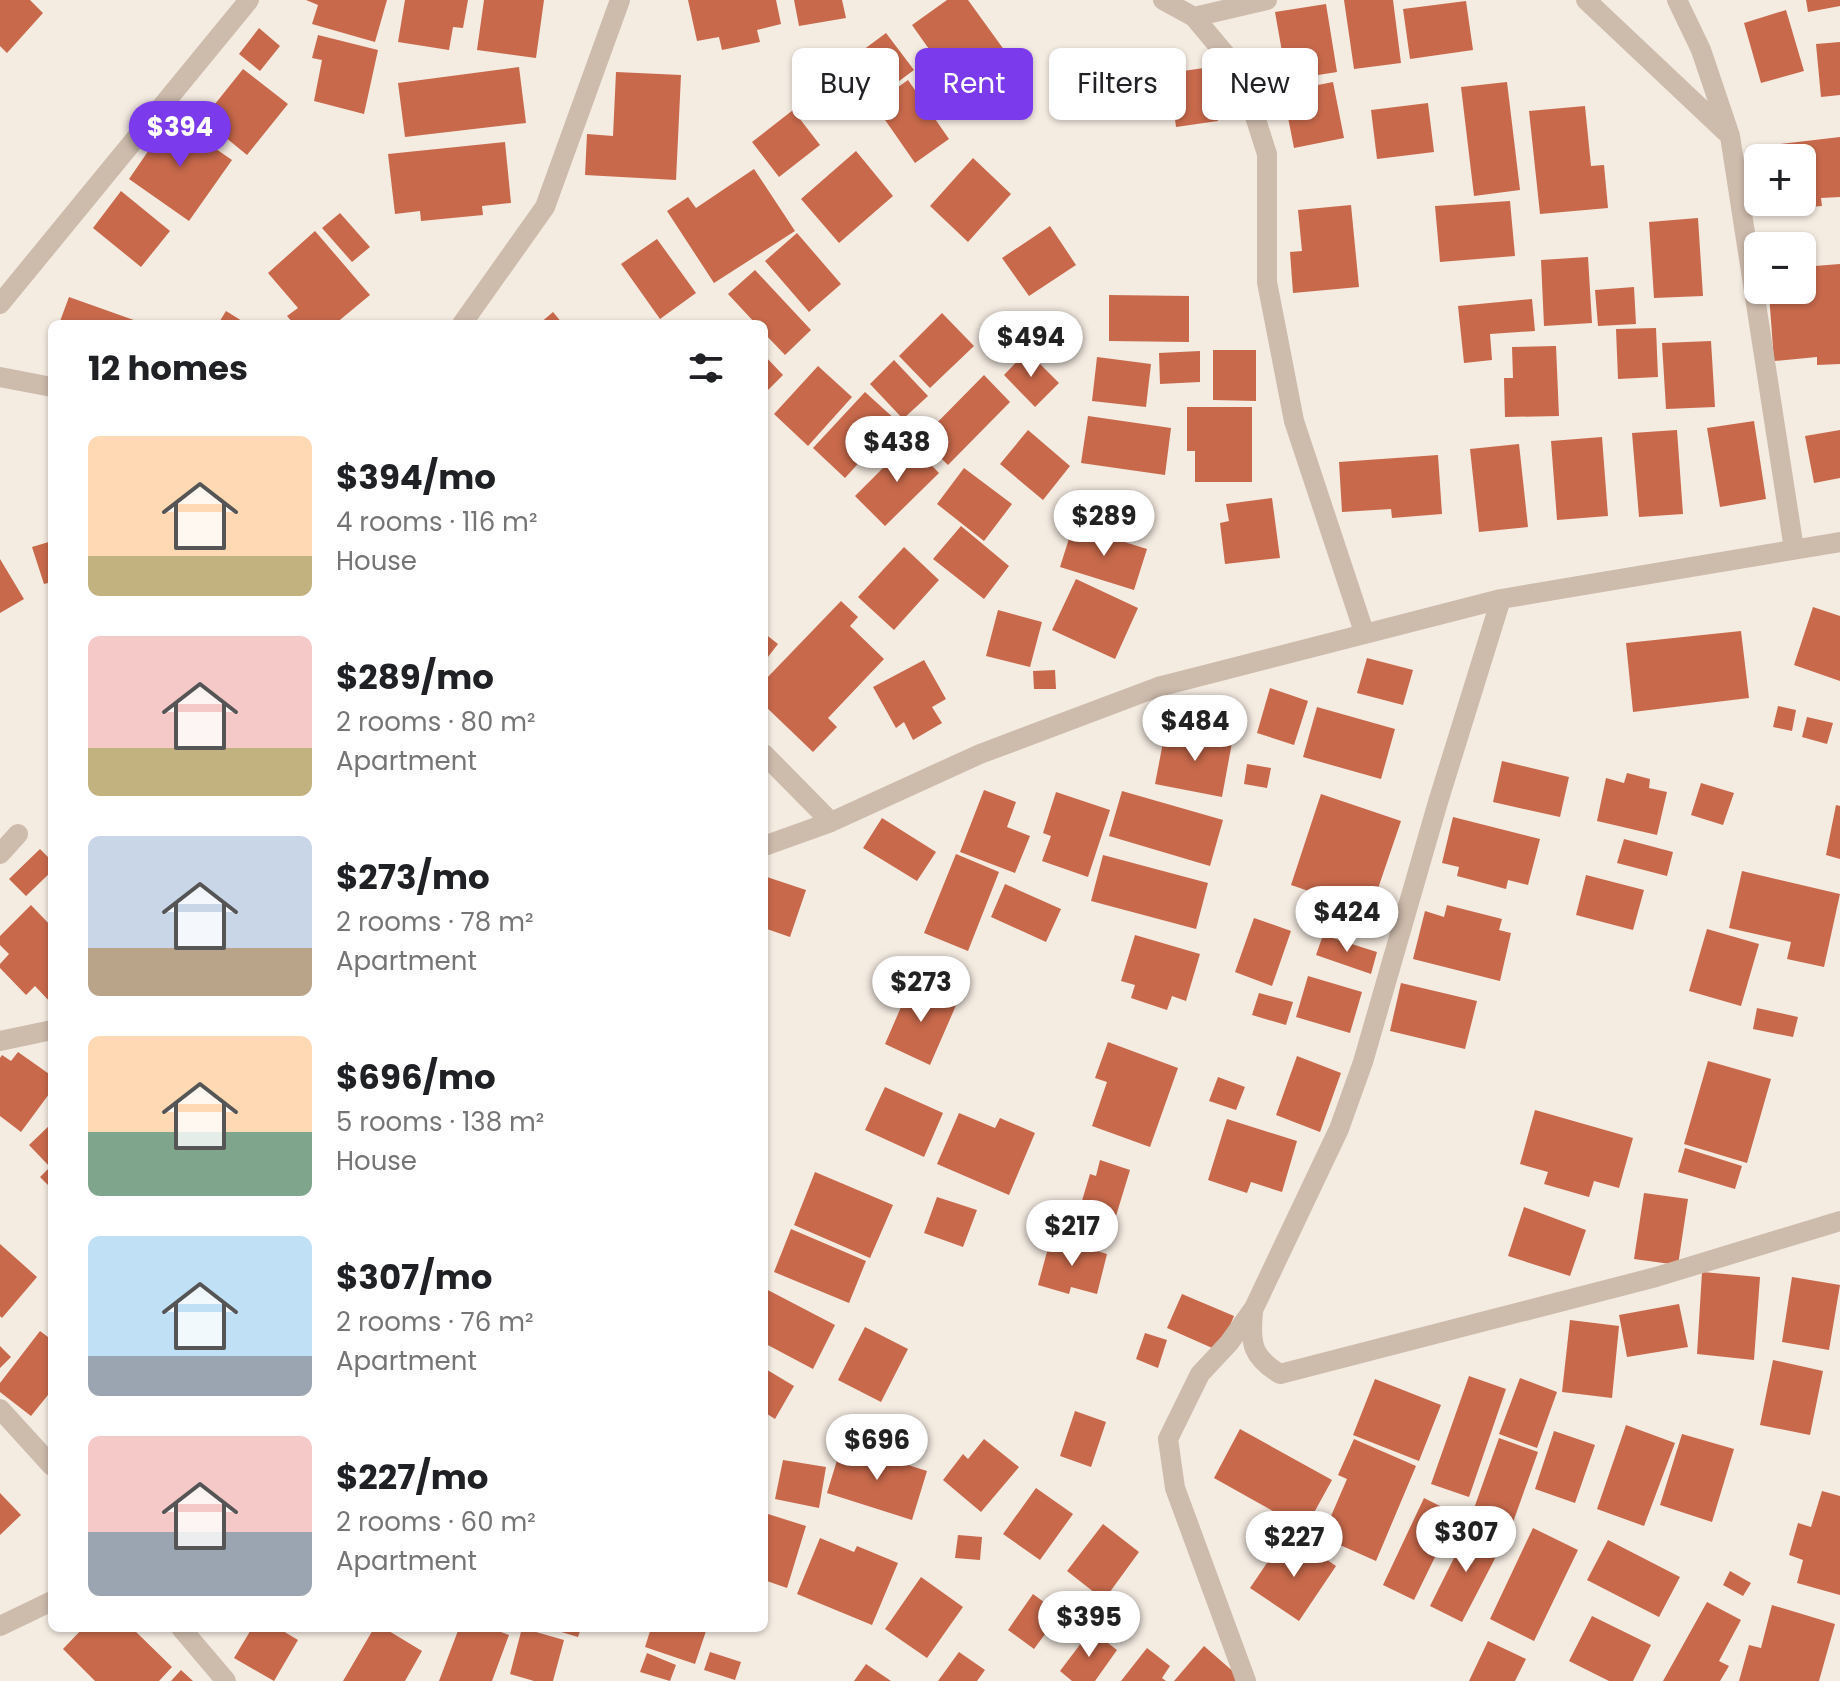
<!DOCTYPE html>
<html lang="en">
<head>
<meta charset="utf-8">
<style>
	body { margin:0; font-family:Poppins,sans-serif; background:#f6f6f6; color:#202124; height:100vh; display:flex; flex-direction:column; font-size:30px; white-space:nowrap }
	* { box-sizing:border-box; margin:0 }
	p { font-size:26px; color:#757577 }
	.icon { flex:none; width:44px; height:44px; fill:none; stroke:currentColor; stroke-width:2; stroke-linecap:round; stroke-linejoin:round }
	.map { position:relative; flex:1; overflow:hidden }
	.panel { position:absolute; left:48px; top:320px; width:720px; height:1312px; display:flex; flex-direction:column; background:#fff; border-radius:12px; box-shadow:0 2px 6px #0004 }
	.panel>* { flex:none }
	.hud { position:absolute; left:792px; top:48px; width:760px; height:72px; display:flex; gap:16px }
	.controls { position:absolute; left:1744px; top:144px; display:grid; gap:16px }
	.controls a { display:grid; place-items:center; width:72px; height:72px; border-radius:12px; background:#fff; box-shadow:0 2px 6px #0004; font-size:40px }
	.price { position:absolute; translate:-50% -68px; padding:0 18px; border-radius:28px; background:#fff; color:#222; font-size:26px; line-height:52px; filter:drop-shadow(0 2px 4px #0008) }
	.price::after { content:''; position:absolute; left:50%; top:48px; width:24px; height:18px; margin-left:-12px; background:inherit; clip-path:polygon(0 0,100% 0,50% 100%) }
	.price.on { background:#7c3aed; color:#fff }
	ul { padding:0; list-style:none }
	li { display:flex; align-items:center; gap:24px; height:200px; padding:0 40px }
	li span { display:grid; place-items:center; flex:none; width:224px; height:160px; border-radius:12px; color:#555 }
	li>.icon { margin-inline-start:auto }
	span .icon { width:96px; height:96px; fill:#fffc; stroke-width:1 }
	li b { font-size:34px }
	h2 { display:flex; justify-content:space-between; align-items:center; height:96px; padding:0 40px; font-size:34px }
	.pill { padding:0 28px; border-radius:12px; background:#fff; box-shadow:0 2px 6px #0004; font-size:28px; line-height:72px }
	.pill.on { background:#7c3aed; color:#fff }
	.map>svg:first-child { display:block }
	.building { fill:#c8694b }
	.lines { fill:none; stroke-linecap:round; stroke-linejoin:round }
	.minor { stroke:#cdbbac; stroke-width:20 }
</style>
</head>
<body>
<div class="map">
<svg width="1840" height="1681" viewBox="0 0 1840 1681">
	<rect width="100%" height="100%" fill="#f4ebe1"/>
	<path class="building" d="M 0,0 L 30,0 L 43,13 L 7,53 L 0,46 Z
		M 306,0 L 387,0 L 375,42 L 312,24 L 318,5 Z
		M 405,0 L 468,0 L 463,28 L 453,27 L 449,50 L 398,42 Z
		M 484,0 L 544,0 L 536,58 L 477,50 Z
		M 688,0 L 776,0 L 781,24 L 757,30 L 760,42 L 722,50 L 719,37 L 697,41 Z
		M 794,0 L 842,0 L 846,18 L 799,26 Z
		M 947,0 L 968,0 L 1010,58 L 960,93 L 912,25 Z
		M 1344,0 L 1393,0 L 1401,63 L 1354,69 Z
		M 1806,0 L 1840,0 L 1840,6 L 1808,12 Z
		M 1466,1 L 1473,50 L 1410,59 L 1403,9 Z
		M 1326,4 L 1337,72 L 1287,80 L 1275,12 Z
		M 1786,10 L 1804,71 L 1761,83 L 1744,23 Z
		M 259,28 L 280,46 L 260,71 L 239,54 Z
		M 886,33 L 914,70 L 860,110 L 832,73 Z
		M 318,35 L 378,50 L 364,114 L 314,101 L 322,60 L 312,58 Z
		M 1840,42 L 1840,95 L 1821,97 L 1816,44 Z
		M 519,67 L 526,123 L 405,137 L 398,83 Z
		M 1211,67 L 1218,121 L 1176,127 L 1169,73 Z
		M 243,69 L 288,104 L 247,155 L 203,119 Z
		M 616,72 L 681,75 L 676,180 L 585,175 L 587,134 L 613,136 Z
		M 908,80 L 949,139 L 915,163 L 874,104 Z
		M 1333,82 L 1344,138 L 1294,148 L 1283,92 Z
		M 1507,82 L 1520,190 L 1474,196 L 1461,87 Z
		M 1428,103 L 1434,152 L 1377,159 L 1371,110 Z
		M 1585,106 L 1591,166 L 1604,165 L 1608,208 L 1540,214 L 1529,111 Z
		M 793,110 L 820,145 L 779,177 L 752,142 Z
		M 171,118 L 232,160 L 189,221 L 129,179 Z
		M 1840,137 L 1840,197 L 1821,198 L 1822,206 L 1778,210 L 1777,202 L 1802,202 L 1802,158 L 1772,158 L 1771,145 Z
		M 505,142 L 511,203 L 482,206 L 483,215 L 421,221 L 420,211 L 395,214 L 388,154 Z
		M 856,151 L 893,196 L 839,243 L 801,199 Z
		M 973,158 L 1011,194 L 968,242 L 930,206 Z
		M 754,169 L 795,231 L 714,283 L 667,211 L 688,197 L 696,208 Z
		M 121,191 L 170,231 L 141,267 L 93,228 Z
		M 1510,201 L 1515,256 L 1440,262 L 1435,206 Z
		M 1351,205 L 1359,287 L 1293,293 L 1290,252 L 1302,251 L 1298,210 Z
		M 340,213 L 370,247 L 352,262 L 322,228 Z
		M 1698,218 L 1703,296 L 1654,298 L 1649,222 Z
		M 1050,226 L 1076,265 L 1029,296 L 1002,258 Z
		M 315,231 L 370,295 L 335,324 L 294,324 L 287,316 L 298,308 L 268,273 Z
		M 797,233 L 841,284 L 809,312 L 765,261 Z
		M 657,239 L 696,293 L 660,319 L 621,264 Z
		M 1588,257 L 1592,323 L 1544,326 L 1541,260 Z
		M 1840,264 L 1840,364 L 1817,365 L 1817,357 L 1774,361 L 1769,294 L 1775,294 L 1775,290 L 1802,290 L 1802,267 Z
		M 755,270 L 811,330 L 785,355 L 764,333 L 764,324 L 756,324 L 728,294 Z
		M 1634,287 L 1636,324 L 1598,326 L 1595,290 Z
		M 1109,295 L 1189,296 L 1189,342 L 1109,341 Z
		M 69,297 L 145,324 L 59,324 Z
		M 1532,299 L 1535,331 L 1490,334 L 1492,360 L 1464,363 L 1458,306 Z
		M 226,311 L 247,324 L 218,324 Z
		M 553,312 L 563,324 L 539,324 Z
		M 942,313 L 974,346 L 930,388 L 899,356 Z
		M 1656,328 L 1658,377 L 1618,379 L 1616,329 Z
		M 1711,341 L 1715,407 L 1666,409 L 1662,343 Z
		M 1556,346 L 1559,416 L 1505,417 L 1504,378 L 1513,378 L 1512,347 Z
		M 1213,350 L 1256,350 L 1256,401 L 1213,400 Z
		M 1027,351 L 1059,383 L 1035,407 L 1004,375 Z
		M 1200,351 L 1200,382 L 1160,384 L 1159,353 Z
		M 764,355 L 783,375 L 764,394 Z
		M 1097,357 L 1151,364 L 1146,407 L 1092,401 Z
		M 894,360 L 928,396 L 903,419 L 870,384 Z
		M 818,366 L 852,397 L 808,446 L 774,414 Z
		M 984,375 L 1010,402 L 948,465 L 921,439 Z
		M 865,392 L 897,421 L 845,478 L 813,448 Z
		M 1187,407 L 1252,407 L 1252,482 L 1195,482 L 1195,451 L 1187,451 Z
		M 1088,416 L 1171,428 L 1165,475 L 1081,463 Z
		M 1754,421 L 1766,499 L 1720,507 L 1707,428 Z
		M 1028,430 L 1070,466 L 1043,500 L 1000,464 Z
		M 1677,430 L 1683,514 L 1639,517 L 1632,433 Z
		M 1840,430 L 1840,478 L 1814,483 L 1805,436 Z
		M 1602,437 L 1608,516 L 1557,520 L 1551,441 Z
		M 909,442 L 939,473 L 885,526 L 855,496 Z
		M 1519,444 L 1528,527 L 1479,532 L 1470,449 Z
		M 1438,455 L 1442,514 L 1392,518 L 1391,509 L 1342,512 L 1339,462 Z
		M 964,468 L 1012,504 L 984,541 L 937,504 Z
		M 1272,498 L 1280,558 L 1225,564 L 1220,523 L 1229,521 L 1226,504 Z
		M 961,526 L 1009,566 L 984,599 L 933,559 Z
		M 1073,526 L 1147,549 L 1134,590 L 1060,567 Z
		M 52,541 L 52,582 L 44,584 L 32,547 Z
		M 904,547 L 939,580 L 894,630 L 858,597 Z
		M 0,559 L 24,599 L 0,613 Z
		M 1076,579 L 1138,608 L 1115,659 L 1052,630 Z
		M 841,601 L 858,617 L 850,626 L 884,659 L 828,718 L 837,727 L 813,752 L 764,705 L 764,681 Z
		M 1813,607 L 1840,616 L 1840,681 L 1794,665 Z
		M 998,610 L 1042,622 L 1030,667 L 986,656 Z
		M 1741,631 L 1749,698 L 1633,712 L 1626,643 Z
		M 764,633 L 778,644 L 764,662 Z
		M 1367,658 L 1413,670 L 1403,705 L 1357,693 Z
		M 924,660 L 946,699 L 932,707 L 942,723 L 913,740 L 904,722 L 896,728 L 873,687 Z
		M 1055,670 L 1056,689 L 1034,689 L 1033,671 Z
		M 1270,688 L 1308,701 L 1294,745 L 1257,733 Z
		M 1778,706 L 1796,710 L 1792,731 L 1773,727 Z
		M 1317,707 L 1395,729 L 1381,779 L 1303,757 Z
		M 1807,717 L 1833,723 L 1827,744 L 1802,737 Z
		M 1198,731 L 1233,737 L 1222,797 L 1155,784 L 1165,732 L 1197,738 Z
		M 1502,761 L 1569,777 L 1560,817 L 1493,802 Z
		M 1247,764 L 1271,768 L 1267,788 L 1244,784 Z
		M 1627,773 L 1650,779 L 1649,788 L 1667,792 L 1657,835 L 1597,821 L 1606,778 L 1624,783 Z
		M 1701,783 L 1734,793 L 1723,825 L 1691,815 Z
		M 984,790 L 1016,802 L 1007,827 L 1030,836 L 1015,873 L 960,852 Z
		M 1122,791 L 1223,820 L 1210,866 L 1109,836 Z
		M 1056,792 L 1110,810 L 1088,877 L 1042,861 L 1051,836 L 1043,833 Z
		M 1321,794 L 1401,821 L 1370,912 L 1291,885 Z
		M 1836,805 L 1840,806 L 1840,859 L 1826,855 Z
		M 1453,817 L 1540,839 L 1528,885 L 1508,880 L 1506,889 L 1457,876 L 1459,867 L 1442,863 Z
		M 882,818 L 936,852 L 917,881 L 863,848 Z
		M 1624,839 L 1673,852 L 1667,876 L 1617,863 Z
		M 40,849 L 52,861 L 52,871 L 26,896 L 9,879 Z
		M 956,854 L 999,872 L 968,951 L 924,933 Z
		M 1103,855 L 1208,883 L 1196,929 L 1091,901 Z
		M 1742,871 L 1840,894 L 1824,967 L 1787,959 L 1791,942 L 1729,928 Z
		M 1586,875 L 1644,890 L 1633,930 L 1576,915 Z
		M 764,876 L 806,890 L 790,937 L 764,928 Z
		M 1005,884 L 1061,909 L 1046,942 L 991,917 Z
		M 31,905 L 52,927 L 52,1004 L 35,986 L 26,995 L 0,968 L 0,964 L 9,954 L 0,945 L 0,936 Z
		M 1447,905 L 1502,919 L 1499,930 L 1511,933 L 1500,981 L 1413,959 L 1425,911 L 1444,917 Z
		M 1254,918 L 1291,931 L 1272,986 L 1235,972 Z
		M 1707,929 L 1759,944 L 1741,1006 L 1689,991 Z
		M 1135,935 L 1200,954 L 1186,1001 L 1172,996 L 1167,1010 L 1131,998 L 1135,985 L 1121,981 Z
		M 1323,935 L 1377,952 L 1371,974 L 1316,955 Z
		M 1308,976 L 1362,992 L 1350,1033 L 1296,1017 Z
		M 1401,983 L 1477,1001 L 1465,1049 L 1390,1031 Z
		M 911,984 L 957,1003 L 930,1065 L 885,1044 Z
		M 1259,993 L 1293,1002 L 1286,1025 L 1252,1015 Z
		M 1757,1008 L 1798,1017 L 1793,1037 L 1753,1029 Z
		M 1108,1042 L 1178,1068 L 1150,1147 L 1092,1126 L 1107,1082 L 1095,1078 Z
		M 18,1052 L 52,1076 L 52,1090 L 21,1132 L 0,1116 L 0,1058 L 2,1055 L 11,1061 Z
		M 1297,1056 L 1341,1073 L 1320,1132 L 1276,1115 Z
		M 1708,1061 L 1771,1079 L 1747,1163 L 1684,1144 Z
		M 1218,1077 L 1245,1087 L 1236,1110 L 1209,1101 Z
		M 885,1087 L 943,1113 L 924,1157 L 865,1130 Z
		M 1535,1110 L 1633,1138 L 1619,1188 L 1594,1181 L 1589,1197 L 1544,1184 L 1548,1172 L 1520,1164 Z
		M 959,1113 L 995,1128 L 1000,1118 L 1035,1133 L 1009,1195 L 937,1164 Z
		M 1227,1119 L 1297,1141 L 1282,1192 L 1251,1182 L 1247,1193 L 1208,1180 Z
		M 52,1123 L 52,1189 L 40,1177 L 50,1167 L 29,1145 Z
		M 1685,1148 L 1742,1166 L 1735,1189 L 1678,1172 Z
		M 1100,1160 L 1130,1170 L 1112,1229 L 1081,1220 L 1085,1206 L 1081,1204 L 1090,1174 L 1096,1176 Z
		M 815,1172 L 893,1205 L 870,1258 L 794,1225 Z
		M 1644,1193 L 1688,1199 L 1678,1265 L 1634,1259 Z
		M 937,1197 L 977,1210 L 963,1247 L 924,1233 Z
		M 1524,1207 L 1586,1230 L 1570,1276 L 1508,1256 Z
		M 791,1229 L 866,1261 L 849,1303 L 774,1272 Z
		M 1051,1237 L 1107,1254 L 1097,1294 L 1071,1287 L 1069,1294 L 1038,1285 Z
		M 0,1244 L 37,1277 L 2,1318 L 0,1316 Z
		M 1702,1272 L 1760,1277 L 1754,1360 L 1697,1354 Z
		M 1792,1277 L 1840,1285 L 1829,1350 L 1782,1342 Z
		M 764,1288 L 835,1325 L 813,1369 L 764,1343 Z
		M 1182,1294 L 1234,1316 L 1219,1351 L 1167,1328 Z
		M 1679,1304 L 1688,1347 L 1627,1357 L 1619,1315 Z
		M 1570,1320 L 1619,1326 L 1612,1398 L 1562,1392 Z
		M 865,1327 L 908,1349 L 881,1402 L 838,1380 Z
		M 40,1331 L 52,1340 L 52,1390 L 31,1416 L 0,1392 L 0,1383 Z
		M 1145,1333 L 1167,1340 L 1158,1368 L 1136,1359 Z
		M 0,1346 L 11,1357 L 0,1368 Z
		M 1773,1360 L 1823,1371 L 1810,1435 L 1760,1425 Z
		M 764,1368 L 794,1386 L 775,1419 L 764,1412 Z
		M 1469,1376 L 1506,1389 L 1469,1497 L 1431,1484 Z
		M 1520,1378 L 1557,1392 L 1537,1448 L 1499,1434 Z
		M 1375,1379 L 1441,1405 L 1419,1461 L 1353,1435 Z
		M 1075,1411 L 1106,1422 L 1091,1467 L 1060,1456 Z
		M 1626,1425 L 1675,1443 L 1644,1526 L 1597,1509 Z
		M 1240,1429 L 1332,1480 L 1305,1529 L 1214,1478 Z
		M 1554,1431 L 1595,1445 L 1575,1503 L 1535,1489 Z
		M 1682,1434 L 1734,1449 L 1712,1522 L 1660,1505 Z
		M 1499,1438 L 1538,1452 L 1511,1528 L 1472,1514 Z
		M 984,1439 L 1019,1467 L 981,1512 L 943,1480 L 963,1454 L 968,1459 Z
		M 1354,1439 L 1416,1466 L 1376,1561 L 1322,1537 L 1347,1479 L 1338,1475 Z
		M 842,1444 L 927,1471 L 912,1520 L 827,1493 Z
		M 783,1460 L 826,1467 L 819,1508 L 775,1499 Z
		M 1036,1488 L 1073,1514 L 1040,1560 L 1003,1534 Z
		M 1822,1491 L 1840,1496 L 1840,1595 L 1797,1583 L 1803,1560 L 1789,1555 L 1798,1523 L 1811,1527 Z
		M 0,1493 L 21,1515 L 0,1535 Z
		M 1424,1498 L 1456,1514 L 1414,1600 L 1383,1585 Z
		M 768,1514 L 806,1526 L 787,1588 L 764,1580 L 764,1527 Z
		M 1103,1524 L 1139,1552 L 1104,1600 L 1067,1571 Z
		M 1470,1526 L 1503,1543 L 1462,1622 L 1430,1606 Z
		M 1533,1528 L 1578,1550 L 1534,1641 L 1490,1619 Z
		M 958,1535 L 982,1537 L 980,1560 L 955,1558 Z
		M 820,1538 L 854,1552 L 857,1546 L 898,1563 L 872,1625 L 797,1594 Z
		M 1295,1538 L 1336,1566 L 1299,1621 L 1250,1588 L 1273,1554 L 1281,1559 Z
		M 1608,1540 L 1680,1577 L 1659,1617 L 1587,1580 Z
		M 1730,1571 L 1751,1583 L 1743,1596 L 1723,1585 Z
		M 921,1577 L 963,1607 L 927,1658 L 885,1629 Z
		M 1033,1594 L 1060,1614 L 1034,1649 L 1008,1630 Z
		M 1707,1602 L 1741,1620 L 1719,1661 L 1729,1666 L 1720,1681 L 1663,1681 Z
		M 1772,1605 L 1835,1624 L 1819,1681 L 1739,1681 L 1749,1645 L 1761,1648 Z
		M 1592,1616 L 1651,1645 L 1633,1681 L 1609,1681 L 1569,1661 Z
		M 83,1628 L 132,1628 L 172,1667 L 159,1681 L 95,1681 L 63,1649 Z
		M 252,1628 L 278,1628 L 298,1640 L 274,1681 L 234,1658 Z
		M 374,1628 L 384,1628 L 422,1651 L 405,1681 L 343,1681 Z
		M 459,1628 L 490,1628 L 509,1635 L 492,1681 L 439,1681 Z
		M 522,1628 L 564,1640 L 553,1681 L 534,1681 L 510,1674 Z
		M 548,1628 L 581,1628 L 578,1637 Z
		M 651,1628 L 707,1628 L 695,1664 L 645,1647 Z
		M 1091,1630 L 1117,1650 L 1095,1681 L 1072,1681 L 1060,1671 Z
		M 1488,1641 L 1526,1659 L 1515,1681 L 1469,1681 Z
		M 1204,1646 L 1244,1681 L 1174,1681 Z
		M 1147,1648 L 1170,1666 L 1162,1678 L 1166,1681 L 1121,1681 Z
		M 710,1652 L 741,1662 L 735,1680 L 704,1670 Z
		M 959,1652 L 985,1670 L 977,1681 L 938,1681 Z
		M 647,1653 L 676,1665 L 670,1681 L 640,1672 Z
		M 866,1664 L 891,1681 L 854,1681 Z
		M 181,1670 L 193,1681 L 171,1681 Z"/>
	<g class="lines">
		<path class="minor" d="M 1163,0 L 1194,17 L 1241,73 L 1267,154 L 1267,282 L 1294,421 L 1364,632
			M 1586,0 L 1728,134
			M 1677,0 L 1701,50 L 1730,136 L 1794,549
			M 1194,17 L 1267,0
			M 0,304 L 249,0
			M 462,324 L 545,207 L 620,0
			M 0,377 L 52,387
			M 764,754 L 831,822
			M 764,846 L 831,822 L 980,754 L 1158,687 L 1501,599 L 1840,542
			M 0,854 L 18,834
			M 0,1041 L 52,1030
			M 1253,1312 C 1250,1344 1252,1357 1280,1374 L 1656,1277 L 1840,1221
			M 0,1409 L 52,1466
			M 0,1626 L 52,1601
			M 181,1628 L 226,1681
			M 1246,1681 L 1175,1488 L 1168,1439 L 1200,1374 L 1229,1343 L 1254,1308 L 1339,1129 L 1363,1062 L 1438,802 L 1501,599"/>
	</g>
</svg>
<div class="controls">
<a>+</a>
<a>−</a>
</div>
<b class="price on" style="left:180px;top:169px">$394</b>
<b class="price" style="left:1031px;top:379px">$494</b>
<b class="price" style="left:897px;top:484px">$438</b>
<b class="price" style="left:1104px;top:558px">$289</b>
<b class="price" style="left:1195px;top:763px">$484</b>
<b class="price" style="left:1347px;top:954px">$424</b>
<b class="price" style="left:921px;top:1024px">$273</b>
<b class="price" style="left:1072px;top:1268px">$217</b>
<b class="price" style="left:877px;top:1482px">$696</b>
<b class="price" style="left:1466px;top:1574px">$307</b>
<b class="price" style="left:1294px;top:1579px">$227</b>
<b class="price" style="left:1089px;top:1659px">$395</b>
<div class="hud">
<a class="pill">Buy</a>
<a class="pill on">Rent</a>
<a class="pill">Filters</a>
<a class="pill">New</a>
</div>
<section class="panel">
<h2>12 homes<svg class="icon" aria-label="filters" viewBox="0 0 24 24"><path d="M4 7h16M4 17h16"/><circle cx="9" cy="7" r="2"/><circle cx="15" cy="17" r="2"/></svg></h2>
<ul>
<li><span style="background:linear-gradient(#ffd9b3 75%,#c2b280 0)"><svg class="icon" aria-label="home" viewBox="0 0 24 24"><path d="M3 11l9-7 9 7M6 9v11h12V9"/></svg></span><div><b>$394/mo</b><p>4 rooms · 116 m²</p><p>House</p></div></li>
<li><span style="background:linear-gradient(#f6c9c9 70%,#c2b280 0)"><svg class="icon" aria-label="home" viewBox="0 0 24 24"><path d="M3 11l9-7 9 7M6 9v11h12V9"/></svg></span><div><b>$289/mo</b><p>2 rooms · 80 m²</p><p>Apartment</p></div></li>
<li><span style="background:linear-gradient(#c9d6e8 70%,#b9a48a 0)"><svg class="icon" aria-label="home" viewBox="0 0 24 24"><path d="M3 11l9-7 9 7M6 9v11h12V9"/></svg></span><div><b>$273/mo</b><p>2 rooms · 78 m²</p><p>Apartment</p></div></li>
<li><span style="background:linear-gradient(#ffd9b3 60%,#7fa58c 0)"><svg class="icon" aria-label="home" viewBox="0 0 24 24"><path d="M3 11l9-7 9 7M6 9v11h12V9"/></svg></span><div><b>$696/mo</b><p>5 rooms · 138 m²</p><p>House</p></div></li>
<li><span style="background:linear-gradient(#bfe0f5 75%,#9aa5b1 0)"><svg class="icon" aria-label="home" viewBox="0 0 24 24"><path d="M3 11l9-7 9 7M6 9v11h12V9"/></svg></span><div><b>$307/mo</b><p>2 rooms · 76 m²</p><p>Apartment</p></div></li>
<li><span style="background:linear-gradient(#f6c9c9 60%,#9aa5b1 0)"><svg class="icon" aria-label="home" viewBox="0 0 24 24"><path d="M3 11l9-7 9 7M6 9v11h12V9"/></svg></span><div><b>$227/mo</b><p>2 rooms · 60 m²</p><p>Apartment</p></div></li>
</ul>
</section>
</div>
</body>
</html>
